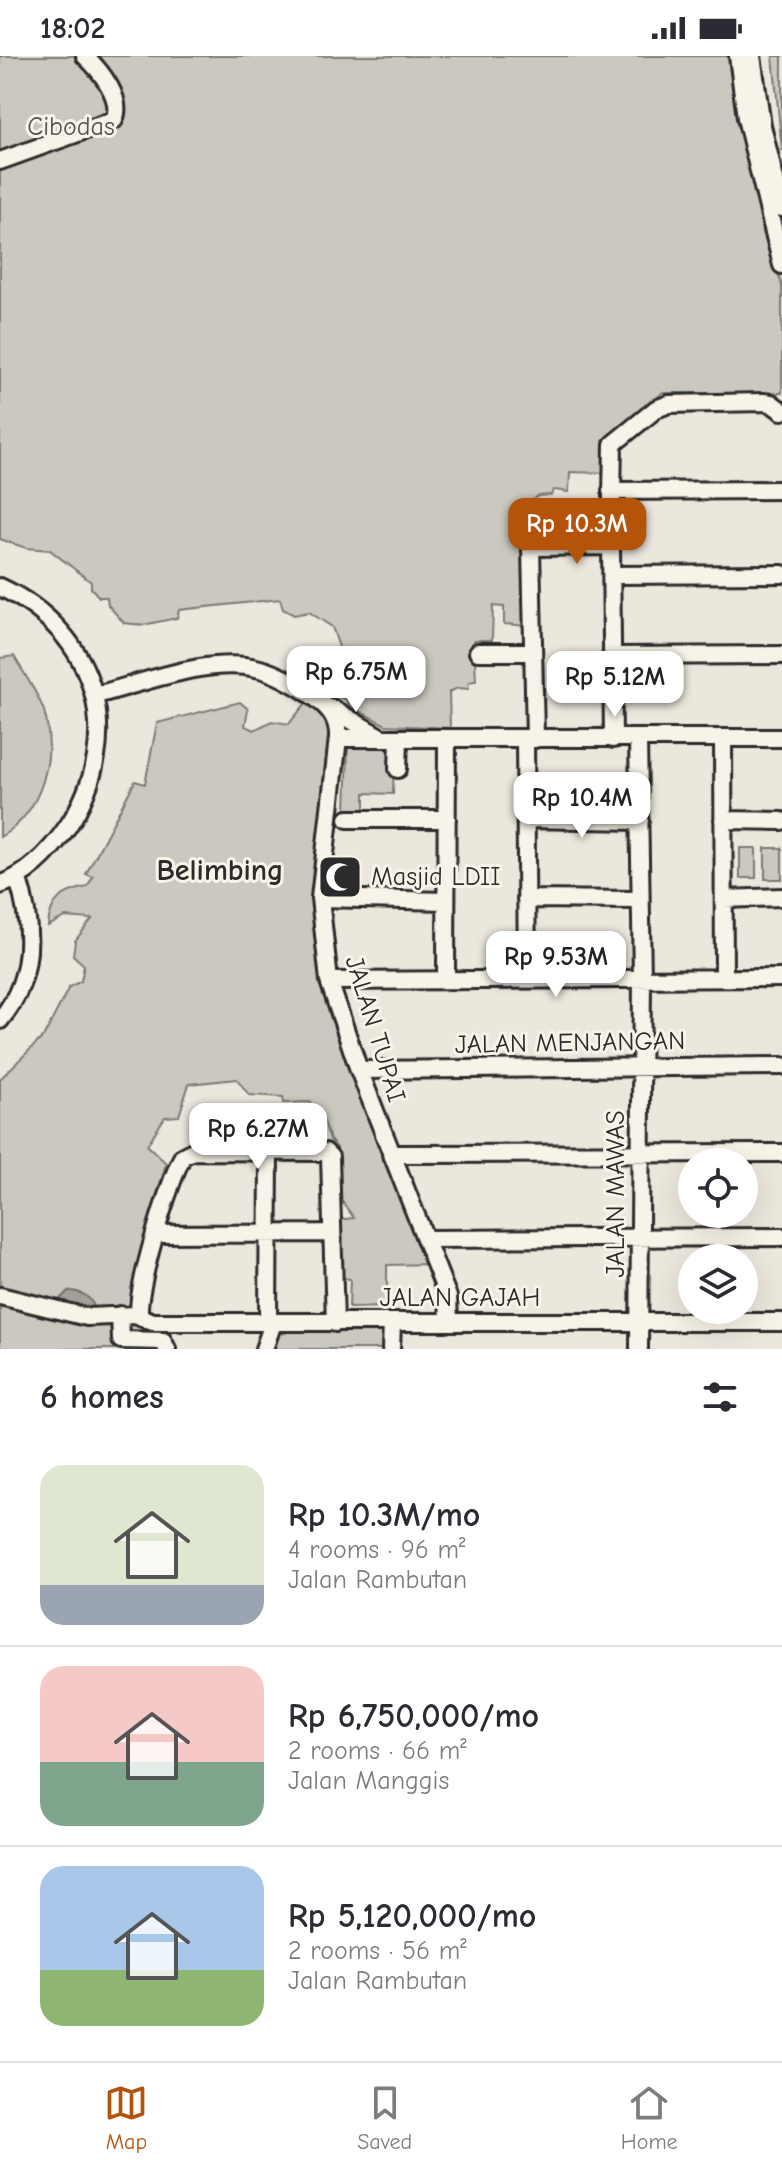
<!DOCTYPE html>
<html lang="en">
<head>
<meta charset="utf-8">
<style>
	body { margin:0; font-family:"Comic Neue",sans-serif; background:#f2f2f3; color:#2b2b33; height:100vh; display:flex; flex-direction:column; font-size:30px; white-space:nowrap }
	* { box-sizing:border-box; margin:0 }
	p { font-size:26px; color:#7c7c81 }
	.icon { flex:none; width:44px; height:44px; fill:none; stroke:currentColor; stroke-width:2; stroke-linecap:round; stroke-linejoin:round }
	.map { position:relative; height:1293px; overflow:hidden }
	.drawer { display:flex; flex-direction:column; background:#fff; flex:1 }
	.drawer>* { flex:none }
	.controls { position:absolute; left:678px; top:1092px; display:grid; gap:16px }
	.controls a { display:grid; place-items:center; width:80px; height:80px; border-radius:50%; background:#fff; box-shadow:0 8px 32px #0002; font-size:40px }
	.price { position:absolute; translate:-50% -68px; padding:0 18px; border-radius:16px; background:#fff; color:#222; font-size:26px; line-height:52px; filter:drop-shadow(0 2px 4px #0008) }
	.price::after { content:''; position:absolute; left:50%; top:48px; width:24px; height:18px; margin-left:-12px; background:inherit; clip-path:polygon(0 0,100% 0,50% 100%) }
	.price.current { background:#b45309; color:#fff }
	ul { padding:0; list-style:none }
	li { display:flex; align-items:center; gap:24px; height:200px; padding:0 40px }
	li+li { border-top:2px solid #e1e1e2 }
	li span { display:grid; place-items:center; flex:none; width:224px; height:160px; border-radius:24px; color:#555 }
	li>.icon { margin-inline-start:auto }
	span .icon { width:96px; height:96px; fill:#fffc; stroke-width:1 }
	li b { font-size:34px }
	h2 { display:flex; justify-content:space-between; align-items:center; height:96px; padding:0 40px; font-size:34px }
	.status { display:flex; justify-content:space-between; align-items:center; height:56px; padding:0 40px; background:#fff; direction:ltr }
	.status svg { height:22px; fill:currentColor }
	.tab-bar { display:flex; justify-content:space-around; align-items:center; height:112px; border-top:2px solid #e1e1e2; background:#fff; font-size:22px; color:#7c7c81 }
	.tab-bar a { display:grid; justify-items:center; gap:4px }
	.tab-bar .current { color:#b45309 }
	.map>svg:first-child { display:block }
	.green { fill:#cbc8bf; stroke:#7b7a75; stroke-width:2 }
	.water { fill:#a29f98; stroke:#72716c; stroke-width:2 }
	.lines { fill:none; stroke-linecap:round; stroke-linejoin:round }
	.minor-casing { stroke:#2b2b2b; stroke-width:22 }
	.minor { stroke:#f7f3e8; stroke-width:16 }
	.labels { text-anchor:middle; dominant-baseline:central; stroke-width:6; stroke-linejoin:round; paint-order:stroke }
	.park-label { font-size:26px; fill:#535250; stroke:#f7f3e8 }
	.poi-label { font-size:26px; fill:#2b2b2b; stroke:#f7f3e8; text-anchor:start }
	.street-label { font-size:26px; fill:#2b2b2b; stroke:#f7f3e8 }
	.quarter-label { font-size:30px; font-weight:bold; fill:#2b2b2b; stroke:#f7f3e8 }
</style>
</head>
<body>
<div class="status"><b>18:02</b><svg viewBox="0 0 49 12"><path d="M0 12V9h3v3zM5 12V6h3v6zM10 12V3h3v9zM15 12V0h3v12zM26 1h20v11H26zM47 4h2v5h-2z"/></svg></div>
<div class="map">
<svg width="782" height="1293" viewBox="0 0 782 1293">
	<rect width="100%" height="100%" fill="#ebe7dd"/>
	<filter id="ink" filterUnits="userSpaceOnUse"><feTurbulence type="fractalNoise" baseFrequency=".0125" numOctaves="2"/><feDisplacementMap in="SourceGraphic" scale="16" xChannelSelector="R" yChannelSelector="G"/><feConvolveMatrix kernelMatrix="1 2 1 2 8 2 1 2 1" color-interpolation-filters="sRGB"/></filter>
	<g filter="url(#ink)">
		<path class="green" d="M 0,0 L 729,0 L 763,177 L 782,229 L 782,337 L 662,337 L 607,391 L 605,417 L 570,416 L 569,436 L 554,434 L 551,439 L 538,440 L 528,448 L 529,570 L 504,568 L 504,551 L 493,550 L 492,584 L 474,584 L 476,625 L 469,626 L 468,633 L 458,632 L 449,636 L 450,672 L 386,669 L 349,650 L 346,643 L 335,640 L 328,618 L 340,594 L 332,571 L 309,556 L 294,559 L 283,553 L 280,543 L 179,554 L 177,562 L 143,569 L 124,567 L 108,549 L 107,541 L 99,541 L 91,532 L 91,526 L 50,494 L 26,492 L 0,483 Z
			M 773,0 L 782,0 L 782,95 Z
			M 14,600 C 24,618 38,637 44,655 C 57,701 42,757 0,781 L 0,602 Z
			M 310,642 L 329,658 L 331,693 L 313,822 L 325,932 L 432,1208 L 387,1209 L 387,1251 L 349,1252 L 350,1223 L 339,1221 L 336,1164 L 354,1162 L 338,1140 L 332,1103 L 337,1092 L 330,1084 L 322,1060 L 314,1058 L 311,1046 L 284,1047 L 283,1041 L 249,1039 L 237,1023 L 189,1028 L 179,1060 L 165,1061 L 147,1089 L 166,1107 L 150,1164 L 134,1246 L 163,1274 L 164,1280 L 146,1289 L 145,1293 L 0,1293 L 0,1023 L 44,980 L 69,931 L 81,925 L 84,909 L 73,899 L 75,885 L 92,863 L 65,861 L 48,870 C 50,843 63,836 87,831 L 93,821 L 86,818 L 135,725 L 145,728 L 157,667 L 240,646 L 248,653 L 245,670 L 254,674 L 272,665 L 289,668 Z
			M 348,691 L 394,692 L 393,738 L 365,737 L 365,757 L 346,756 Z
			M 740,792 L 756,792 L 756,822 L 740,822 Z
			M 765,792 L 782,792 L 782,823 L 765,823 Z
			M 388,1273 L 387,1293 L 271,1293 L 276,1280 L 290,1275 Z"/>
		<path class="water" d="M 68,1235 C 83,1235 92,1241 96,1256 L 65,1254 L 59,1244 Z"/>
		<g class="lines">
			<g class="minor-casing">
				<path id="minor" d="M 738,0 L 746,62 L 782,209
					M 752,0 L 762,70 L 782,152
					M 0,105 L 114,64 C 124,43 100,14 85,0
					M 611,435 L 782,434
					M 612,519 L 782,518
					M 0,531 C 97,576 127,681 68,770 C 51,795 28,819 0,829
					M 478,596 L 533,596
					M 611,600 L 782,599
					M 96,639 C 144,627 212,599 260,613 C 278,618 295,628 310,638 C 327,649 339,661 338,682 L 320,842 L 329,925 L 359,1014 L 448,1241 L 449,1265
					M 331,652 L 380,681
					M 338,682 L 782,682
					M 723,682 L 724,922
					M 525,683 L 527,923
					M 535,683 L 531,491 L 611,490
					M 613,683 L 611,490 L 613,388 L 656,353 L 669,348 L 763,346 L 771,347 L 782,355
					M 638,683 L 642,923 L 639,1293
					M 398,713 L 399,682
					M 348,763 L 447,763
					M 526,763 L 640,765
					M 723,764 L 782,765
					M 320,842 L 446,845
					M 526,843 L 639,844
					M 724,843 L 782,841
					M 446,924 L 447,683
					M 329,925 L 782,922
					M 0,964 C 35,923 33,871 18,823
					M 359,1014 L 782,1010
					M 391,1098 L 782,1097
					M 156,1178 L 332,1177
					M 425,1183 L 782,1181
					M 0,1240 L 87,1261 L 135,1259 L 153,1266 L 782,1266
					M 120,1259 L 121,1284 L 163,1285 L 167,1293
					M 140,1260 C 133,1241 171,1119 183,1100 L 193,1095 L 325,1096 L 330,1101 L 335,1267
					M 268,1267 L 269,1096
					M 264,1293 L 273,1267
					M 391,1293 L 392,1267"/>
			</g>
			<use href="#minor" class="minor"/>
		</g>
	</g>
	<defs>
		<g id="mosque-square" transform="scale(2.3)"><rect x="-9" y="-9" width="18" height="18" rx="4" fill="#2b2b2b" stroke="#f7f3e8"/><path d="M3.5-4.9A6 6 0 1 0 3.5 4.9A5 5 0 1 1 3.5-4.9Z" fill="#fff"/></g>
	</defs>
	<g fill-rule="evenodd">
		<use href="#mosque-square" x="340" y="821"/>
	</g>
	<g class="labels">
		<g class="park-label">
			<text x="71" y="71">Cibodas</text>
		</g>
		<g class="poi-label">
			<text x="371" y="821">Masjid LDII</text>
		</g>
		<g class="street-label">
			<text transform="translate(375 973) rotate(73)">JALAN TUPAI</text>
			<text transform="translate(570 987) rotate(-1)">JALAN MENJANGAN</text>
			<text transform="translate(616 1138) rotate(-90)">JALAN MAWAS</text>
			<text x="460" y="1242">JALAN GAJAH</text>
		</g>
		<g class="quarter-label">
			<text x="220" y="814">Belimbing</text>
		</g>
	</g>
</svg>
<div class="controls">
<a><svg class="icon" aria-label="locate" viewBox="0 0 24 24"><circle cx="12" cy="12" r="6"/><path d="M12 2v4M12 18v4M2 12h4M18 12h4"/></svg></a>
<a><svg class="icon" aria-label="layers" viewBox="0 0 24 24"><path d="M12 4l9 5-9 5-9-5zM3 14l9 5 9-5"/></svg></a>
</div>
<b class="price current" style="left:577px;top:510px">Rp 10.3M</b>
<b class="price" style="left:356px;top:658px">Rp 6.75M</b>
<b class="price" style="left:615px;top:663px">Rp 5.12M</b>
<b class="price" style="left:582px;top:784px">Rp 10.4M</b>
<b class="price" style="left:556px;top:943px">Rp 9.53M</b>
<b class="price" style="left:258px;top:1115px">Rp 6.27M</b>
</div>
<section class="drawer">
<h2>6 homes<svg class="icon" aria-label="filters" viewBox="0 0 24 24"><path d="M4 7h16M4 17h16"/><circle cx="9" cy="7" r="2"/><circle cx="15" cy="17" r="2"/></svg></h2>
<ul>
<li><span style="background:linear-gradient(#dfe7d0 75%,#9aa5b1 0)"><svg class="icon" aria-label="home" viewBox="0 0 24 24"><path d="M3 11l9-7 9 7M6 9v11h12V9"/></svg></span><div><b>Rp 10.3M/mo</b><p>4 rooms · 96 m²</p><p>Jalan Rambutan</p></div></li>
<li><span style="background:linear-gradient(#f6c9c9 60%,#7fa58c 0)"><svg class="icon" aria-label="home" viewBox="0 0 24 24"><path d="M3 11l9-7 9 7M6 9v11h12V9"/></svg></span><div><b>Rp 6,750,000/mo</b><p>2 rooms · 66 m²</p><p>Jalan Manggis</p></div></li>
<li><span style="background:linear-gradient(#a9c7e8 65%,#8fb573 0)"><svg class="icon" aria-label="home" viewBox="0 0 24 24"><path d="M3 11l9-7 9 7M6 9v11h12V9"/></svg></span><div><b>Rp 5,120,000/mo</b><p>2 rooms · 56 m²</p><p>Jalan Rambutan</p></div></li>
</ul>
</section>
<nav class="tab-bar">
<a class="current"><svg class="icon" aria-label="map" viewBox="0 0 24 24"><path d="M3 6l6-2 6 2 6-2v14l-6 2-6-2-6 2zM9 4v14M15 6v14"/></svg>Map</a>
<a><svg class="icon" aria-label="saved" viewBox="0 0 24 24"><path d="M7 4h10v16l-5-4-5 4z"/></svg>Saved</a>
<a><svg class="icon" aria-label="home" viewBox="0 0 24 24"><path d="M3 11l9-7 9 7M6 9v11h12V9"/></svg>Home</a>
</nav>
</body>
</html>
